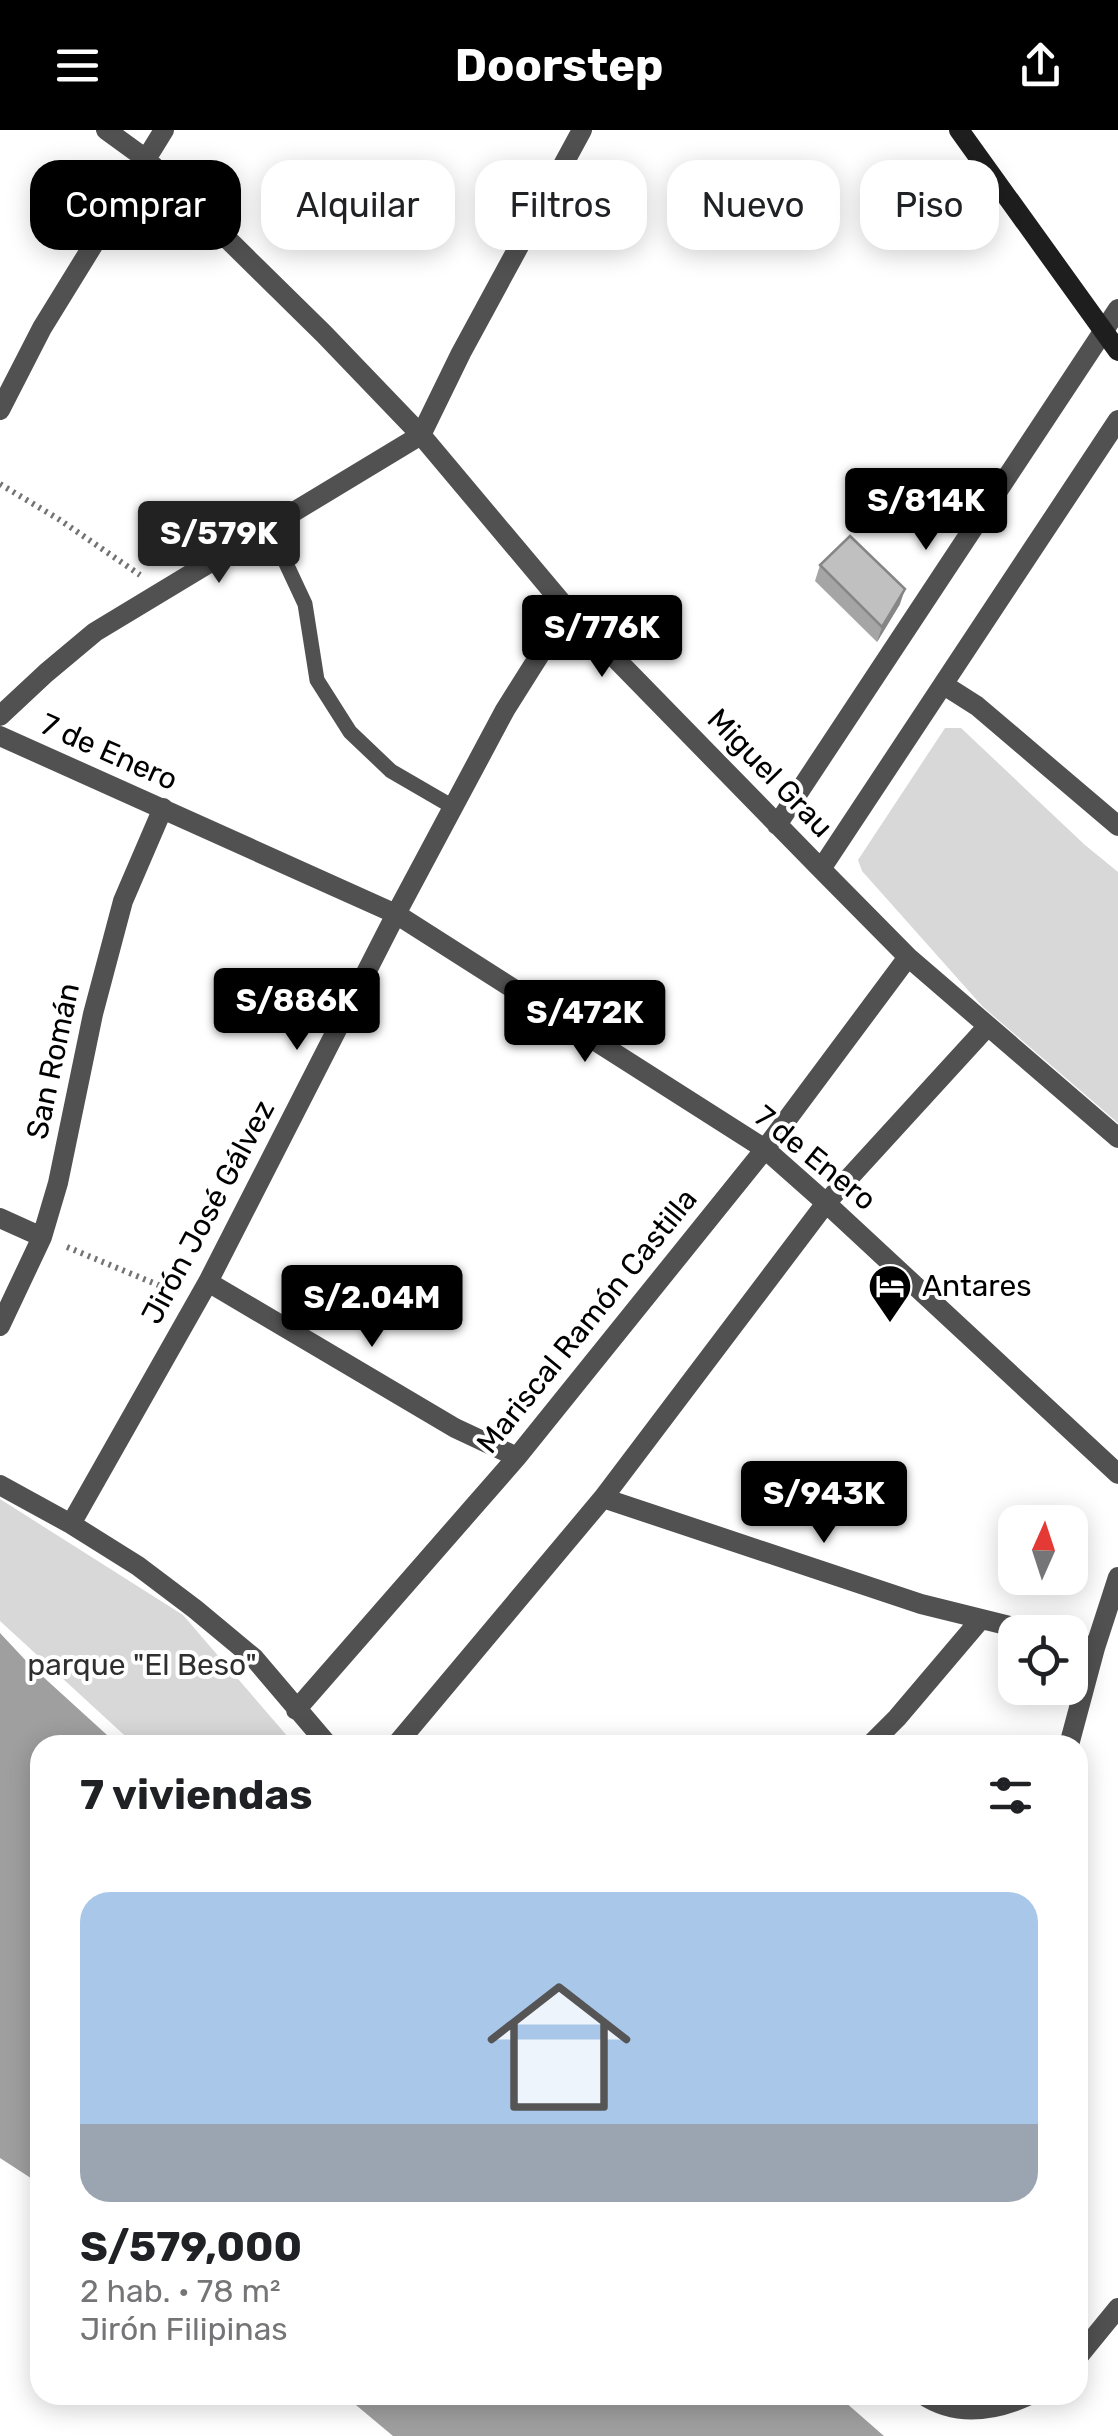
<!DOCTYPE html>
<html lang="es">
<head>
<meta charset="utf-8">
<style>
	body { margin:0; font-family:Rubik,sans-serif; background:#f2f2f2; color:#202124; height:100vh; display:flex; flex-direction:column; font-size:38px; white-space:nowrap }
	* { box-sizing:border-box; margin:0 }
	p { font-size:32px; color:#757577 }
	.icon { flex:none; width:55px; height:55px; fill:none; stroke:currentColor; stroke-width:2; stroke-linecap:round; stroke-linejoin:round }
	.map { position:relative; flex:1; overflow:hidden }
	.side { position:absolute; left:30px; top:1605px; width:1058px; height:670px; display:flex; flex-direction:column; background:#fff; border-radius:30px; box-shadow:0 5px 25px #0003 }
	.side>* { flex:none }
	.guide { position:absolute; left:30px; top:30px; width:1060px; height:90px; display:flex; gap:20px }
	.needle { width:65px; rotate:3deg }
	.buttons { position:absolute; left:998px; top:1375px; display:grid; gap:20px }
	.buttons a { display:grid; place-items:center; width:90px; height:90px; border-radius:20px; background:#fff; box-shadow:0 5px 25px #0003; font-size:50px }
	.price { position:absolute; translate:-50% -85px; padding:0 22px; border-radius:10px; background:#000; color:#fff; font-size:32px; line-height:65px; filter:drop-shadow(0 2px 5px #0008) }
	.price::after { content:''; position:absolute; left:50%; top:60px; width:30px; height:22px; margin-left:-15px; background:inherit; clip-path:polygon(0 0,100% 0,50% 100%) }
	.price.active { background:#222; color:#fff }
	ul { padding:0; list-style:none }
	li { display:grid; align-content:center; gap:20px; height:530px; padding:0 50px }
	li+li { border-top:2px solid #e0e0e0 }
	li span { display:grid; place-items:center; height:310px; border-radius:30px; color:#555 }
	li>.icon { margin-inline-start:auto }
	span .icon { width:180px; height:180px; fill:#fffc; stroke-width:1 }
	li b { font-size:42px }
	h2 { display:flex; justify-content:space-between; align-items:center; height:120px; padding:0 50px; font-size:42px }
	.pill { padding:0 35px; border-radius:30px; background:#fff; box-shadow:0 5px 25px #0003; font-size:35px; line-height:90px }
	.pill.active { background:#000; color:#fff }
	header { display:flex; justify-content:space-between; align-items:center; height:130px; padding:0 50px; background:#000; color:#fff; font-size:45px; font-weight:700 }
	.map>svg:first-child { display:block }
	.green { fill:#d8d8d8 }
	.water { fill:#9f9f9f }
	.lines { fill:none; stroke-linecap:round; stroke-linejoin:round }
	.path { stroke:#737373; stroke-width:6; stroke-dasharray:2.5 5; stroke-linecap:butt }
	.lane { stroke:#515151; stroke-width:15 }
	.street { stroke:#515151; stroke-width:20 }
	.secondary { stroke:#1e1e1e; stroke-width:20 }
	.wall { fill:#a5a5a5 }
	.shaded-wall { fill:#868686 }
	.building { fill:#c0c0c0; stroke:#868686; stroke-width:2.5 }
	.labels { text-anchor:middle; dominant-baseline:central; stroke-width:8; stroke-linejoin:round; paint-order:stroke }
	.street-label { font-size:30px; fill:#000; stroke:#fff }
	.poi-label { font-size:30px; fill:#000; stroke:#fff; text-anchor:start }
	.park-label { font-size:30px; fill:#2f2f2f; stroke:#fff }
</style>
</head>
<body>
<header><svg class="icon" aria-label="menu" viewBox="0 0 24 24"><path d="M4 6h16M4 12h16M4 18h16"/></svg>Doorstep<svg class="icon" aria-label="share" viewBox="0 0 24 24"><path d="M12 15V3M7 8l5-5 5 5M5 13v7h14v-7"/></svg></header>
<div class="map">
<svg width="1118" height="2306" viewBox="0 0 1118 2306">
	<rect width="100%" height="100%" fill="#fff"/>
	<path class="green" d="M 945,598 L 961,598 L 1085,715 L 1118,742 L 1118,993 L 983,877 L 862,741 L 858,730 Z
		M 0,1369 L 183,1485 L 295,1615 L 135,1615 L 0,1491 Z"/>
	<path class="water" d="M 0,1503 L 29,1534 L 118,1615 L 40,1615 L 40,2054 L 0,2028 Z
		M 344,2265 L 837,2265 L 884,2306 L 393,2306 Z"/>
	<g class="lines">
		<path class="path" d="M 0,354 L 60,390 L 140,445
			M 67,1117 L 175,1162"/>
		<path class="lane" d="M 269,397 L 305,474 L 317,550 L 350,602 L 391,641 L 453,677"/>
		<path class="street" d="M 106,0 L 146,29 L 324,204 L 421,305 L 568,480 L 821,739 L 908,827 L 1118,1008
			M 0,280 L 42,198 L 164,0
			M 944,555 L 977,576 L 1118,696
			M 0,586 L 46,543 L 95,502 L 421,305 L 461,223 L 582,0
			M 0,606 L 396,784 L 765,1019 L 826,1073 L 1118,1344
			M 777,695 L 1118,179
			M 821,739 L 1118,290
			M 0,1088 L 42,1107
			M 208,1152 L 455,1298 L 517,1327
			M 0,1196 L 42,1107 L 58,1053 L 93,884 L 123,771 L 163,678
			M 0,1355 L 71,1394 L 138,1436 L 195,1479 L 254,1528 L 328,1615
			M 603,1368 L 921,1474 L 1034,1502
			M 71,1394 L 208,1152 L 396,784 L 505,580 L 568,480
			M 1070,1511 L 1095,1518
			M 296,1580 L 517,1327 L 765,1019 L 908,827
			M 396,1615 L 603,1368 L 826,1073 L 987,897
			M 870,1615 L 897,1588 L 981,1489
			M 1069,1615 L 1095,1518 L 1118,1447
			M 1078,2227 L 1118,2178
			M 923,2265 C 956,2287 995,2281 1030,2265"/>
		<path class="secondary" d="M 959,0 L 1118,221"/>
	</g>
	<path class="wall" d="M 820,435 L 900,474 L 877,512 L 815,451 Z"/>
	<path class="shaded-wall" d="M 905,459 L 900,474 L 877,512 L 882,497 Z"/>
	<path class="building" d="M 850,406 L 905,459 L 882,497 L 820,435 Z"/>
	<defs>
		<g id="hotel-pin" transform="scale(2.25)"><path d="M0 17L-7.5 6A9.5 9.5 0 1 1 7.5 6Z" fill="#000" stroke="#fff"/><path d="M-6-4.5h1.5V1H6V5H4.5V3h-9V5H-6ZM-4 0a1.8 1.8 0 1 1 3.6 0ZM.5 0V-2.5h3Q6-2.5 6 0Z" fill="#fff"/></g>
	</defs>
	<g fill-rule="evenodd">
		<use href="#hotel-pin" x="890" y="1156"/>
	</g>
	<g class="labels">
		<g class="street-label">
			<text transform="translate(109 622) rotate(24)">7 de Enero</text>
			<text transform="translate(770 643) rotate(46)">Miguel Grau</text>
			<text transform="translate(53 931) rotate(-78)">San Román</text>
			<text transform="translate(815 1028) rotate(39)">7 de Enero</text>
			<text transform="translate(208 1082) rotate(-62)">Jirón José Gálvez</text>
			<text transform="translate(587 1191) rotate(-51)">Mariscal Ramón Castilla</text>
		</g>
		<g class="poi-label">
			<text x="922" y="1156">Antares</text>
		</g>
		<g class="park-label">
			<text x="142" y="1535">parque "El Beso"</text>
		</g>
	</g>
</svg>
<div class="buttons">
<a><svg class="needle" viewBox="-14 -14 28 28"><path d="M0-13l5 13h-10z" fill="#e53935"/><path d="M0 13l5-13h-10z" fill="#757577"/></svg></a>
<a><svg class="icon" aria-label="locate" viewBox="0 0 24 24"><circle cx="12" cy="12" r="6"/><path d="M12 2v4M12 18v4M2 12h4M18 12h4"/></svg></a>
</div>
<b class="price" style="left:926px;top:423px">S/814K</b>
<b class="price active" style="left:219px;top:456px">S/579K</b>
<b class="price" style="left:602px;top:550px">S/776K</b>
<b class="price" style="left:297px;top:923px">S/886K</b>
<b class="price" style="left:585px;top:935px">S/472K</b>
<b class="price" style="left:372px;top:1220px">S/2.04M</b>
<b class="price" style="left:824px;top:1416px">S/943K</b>
<div class="guide">
<a class="pill active">Comprar</a>
<a class="pill">Alquilar</a>
<a class="pill">Filtros</a>
<a class="pill">Nuevo</a>
<a class="pill">Piso</a>
</div>
<section class="side">
<h2>7 viviendas<svg class="icon" aria-label="filters" viewBox="0 0 24 24"><path d="M4 7h16M4 17h16"/><circle cx="9" cy="7" r="2"/><circle cx="15" cy="17" r="2"/></svg></h2>
<ul>
<li><span style="background:linear-gradient(#a9c7e8 75%,#9aa5b1 0)"><svg class="icon" aria-label="home" viewBox="0 0 24 24"><path d="M3 11l9-7 9 7M6 9v11h12V9"/></svg></span><div><b>S/579,000</b><p>2 hab. · 78 m²</p><p>Jirón Filipinas</p></div></li>
</ul>
</section>
</div>
</body>
</html>
